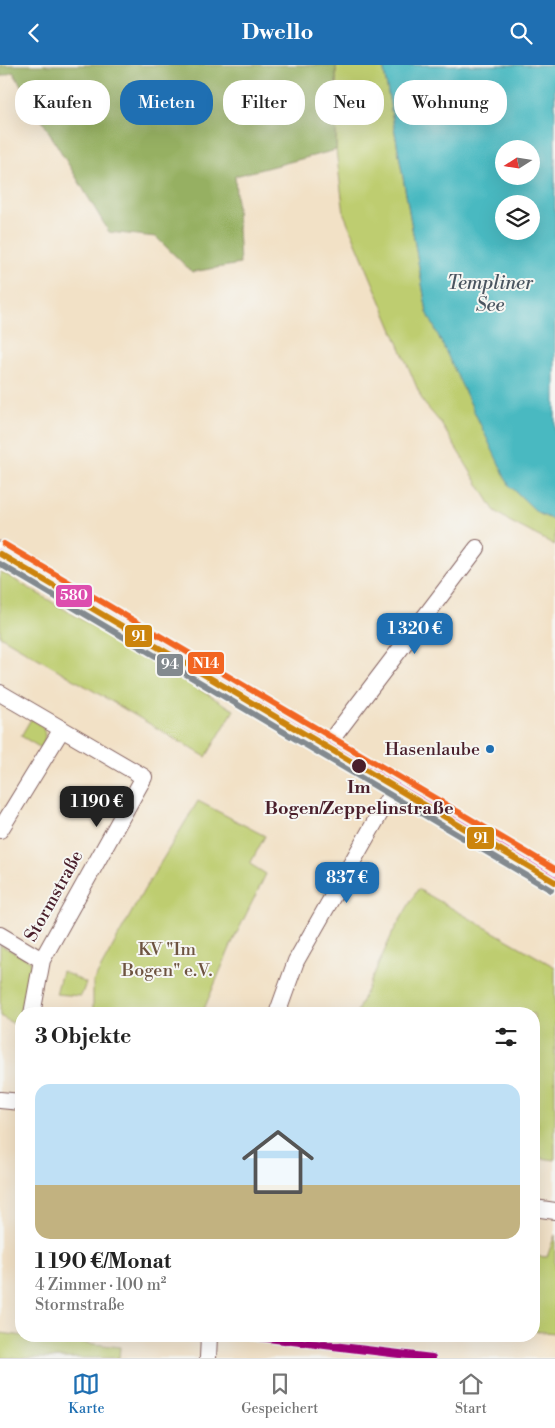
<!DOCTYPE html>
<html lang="de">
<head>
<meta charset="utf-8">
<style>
	body { margin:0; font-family:"Libre Bodoni",serif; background:#f6f6f6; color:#222; height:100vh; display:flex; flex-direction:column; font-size:19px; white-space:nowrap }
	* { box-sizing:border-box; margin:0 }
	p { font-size:16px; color:#767676 }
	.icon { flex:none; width:28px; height:28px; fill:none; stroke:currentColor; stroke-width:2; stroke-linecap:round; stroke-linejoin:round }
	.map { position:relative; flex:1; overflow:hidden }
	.details { position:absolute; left:15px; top:942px; width:525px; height:335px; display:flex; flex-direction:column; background:#fff; border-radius:20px; box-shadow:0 5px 20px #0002 }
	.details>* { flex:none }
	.guide { position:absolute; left:15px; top:15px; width:525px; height:45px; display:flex; gap:10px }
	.needle { width:32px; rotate:258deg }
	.fabs { position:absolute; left:495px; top:75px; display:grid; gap:10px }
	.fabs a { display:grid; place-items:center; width:45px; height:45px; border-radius:50%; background:#fff; box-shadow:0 5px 20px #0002; font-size:25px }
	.price { position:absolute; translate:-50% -42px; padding:0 11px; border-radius:10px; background:#1f6fb2; color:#fff; font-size:16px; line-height:32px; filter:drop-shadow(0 1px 2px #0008) }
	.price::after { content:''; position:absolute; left:50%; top:30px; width:15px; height:11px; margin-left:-8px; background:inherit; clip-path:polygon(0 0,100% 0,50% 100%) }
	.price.current { background:#222; color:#fff }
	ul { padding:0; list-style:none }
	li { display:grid; align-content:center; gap:10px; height:265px; padding:0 20px }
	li+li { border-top:1px solid #e0e0e0 }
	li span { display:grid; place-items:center; height:155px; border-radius:15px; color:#555 }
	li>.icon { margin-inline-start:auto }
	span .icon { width:90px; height:90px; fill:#fffc; stroke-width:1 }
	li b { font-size:21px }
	h2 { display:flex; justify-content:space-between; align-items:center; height:60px; padding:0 20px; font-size:21px }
	.chip { padding:0 18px; border-radius:20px; background:#fff; box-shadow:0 5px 20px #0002; font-size:18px; line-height:45px }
	.chip.current { background:#1f6fb2; color:#fff }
	header { display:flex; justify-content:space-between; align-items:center; height:65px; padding:0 20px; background:#1f6fb2; color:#fff; font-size:22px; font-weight:800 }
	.tab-bar { display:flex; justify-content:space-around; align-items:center; height:70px; border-top:1px solid #e0e0e0; background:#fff; font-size:14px; color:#767676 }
	.tab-bar a { display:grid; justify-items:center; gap:2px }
	.tab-bar .current { color:#1f6fb2 }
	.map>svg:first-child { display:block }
	.green { fill:#becd70; stroke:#84764e }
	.forest { fill:#96b062; stroke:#706846 }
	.water { fill:#4ab9c1; stroke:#4a6c76; fill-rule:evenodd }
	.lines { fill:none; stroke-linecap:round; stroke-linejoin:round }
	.minor-casing { stroke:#856361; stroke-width:18 }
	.major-casing { stroke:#856361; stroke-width:23 }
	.minor { stroke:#fff; stroke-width:16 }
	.major { stroke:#fff; stroke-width:21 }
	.bus-1-casing { stroke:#f6f6f2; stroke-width:10 }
	.bus-2-casing { stroke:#f6f6f2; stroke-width:10 }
	.bus-3-casing { stroke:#f6f6f2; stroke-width:10 }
	.bus-1 { stroke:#dd4dae; stroke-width:6 }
	.bus-2 { stroke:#e2001a; stroke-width:6 }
	.bus-3 { stroke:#f26522; stroke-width:6 }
	.rail-1-casing { stroke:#f6f6f2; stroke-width:11 }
	.rail-1 { stroke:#a5027d; stroke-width:8 }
	.tram-1-casing { stroke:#f6f6f2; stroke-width:10 }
	.tram-2-casing { stroke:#f6f6f2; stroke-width:10 }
	.tram-1 { stroke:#cc840b; stroke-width:6 }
	.tram-2 { stroke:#838a8f; stroke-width:6 }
	.poi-dot { fill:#1f6fb2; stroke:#f6f6f2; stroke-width:2 }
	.stop-dot { fill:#4a1f2b; stroke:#f6f6f2; stroke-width:2 }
	.labels { text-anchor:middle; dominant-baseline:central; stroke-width:4; stroke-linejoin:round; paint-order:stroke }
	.poi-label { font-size:18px; fill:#4a1f2b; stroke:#f6f6f2; text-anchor:end }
	.stop-label { font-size:18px; font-weight:bold; fill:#4a1f2b; stroke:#f6f6f2 }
	.street-label { font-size:18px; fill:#4a1f2b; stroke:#f6f6f2 }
	.park-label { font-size:18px; fill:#6d5340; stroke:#f6f6f2 }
	.water-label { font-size:19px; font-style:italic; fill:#4a5560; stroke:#f6f6f2 }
	.line-badge { stroke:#f6f6f2; stroke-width:2 }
	.badge-label { font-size:14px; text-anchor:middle; font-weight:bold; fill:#fff }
</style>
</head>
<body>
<header><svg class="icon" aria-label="back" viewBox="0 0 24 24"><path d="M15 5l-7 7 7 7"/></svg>Dwello<svg class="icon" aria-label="search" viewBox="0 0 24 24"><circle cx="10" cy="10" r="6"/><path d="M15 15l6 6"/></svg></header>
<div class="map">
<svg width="555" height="1293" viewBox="0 0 555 1293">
	<rect width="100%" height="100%" fill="#f6f6f2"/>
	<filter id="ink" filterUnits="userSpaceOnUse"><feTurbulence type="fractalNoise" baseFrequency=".02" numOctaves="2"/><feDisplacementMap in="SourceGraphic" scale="10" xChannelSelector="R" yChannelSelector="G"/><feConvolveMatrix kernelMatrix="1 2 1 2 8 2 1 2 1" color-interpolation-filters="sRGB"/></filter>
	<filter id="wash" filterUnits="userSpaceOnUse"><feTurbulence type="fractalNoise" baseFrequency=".0096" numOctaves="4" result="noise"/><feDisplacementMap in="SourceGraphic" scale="20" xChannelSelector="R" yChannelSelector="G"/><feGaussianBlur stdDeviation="1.12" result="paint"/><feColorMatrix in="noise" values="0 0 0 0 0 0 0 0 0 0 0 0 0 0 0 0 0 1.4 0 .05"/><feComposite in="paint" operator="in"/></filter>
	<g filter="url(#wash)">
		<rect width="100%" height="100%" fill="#f2e1c6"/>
		<path class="green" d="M 336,0 L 383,0 L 427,247 L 538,448 L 555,456 L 555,480 L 509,456 L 494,445 L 440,357 L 423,337 L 344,149 L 336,85 Z
			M 0,506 L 234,645 L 206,692 L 0,571 Z
			M 31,654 C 44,661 49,668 41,683 L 21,671 Z
			M 198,736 L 265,771 L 250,799 L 266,809 L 232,878 L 202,949 L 93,949 L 93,917 L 144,825 Z
			M 418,824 L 555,902 L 555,1095 L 534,1092 L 534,1075 L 538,1058 L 534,1057 L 534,949 L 356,949 L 393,867 Z
			M 0,880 L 31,896 L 27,949 L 21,949 L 21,963 L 0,951 Z
			M 62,906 L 86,918 L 81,931 L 56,929 Z
			M 555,1170 L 555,1268 L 534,1266 L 534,1191 L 547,1192 Z
			M 0,1268 L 120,1282 L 119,1293 L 0,1293 Z"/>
		<path class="forest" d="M 0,0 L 336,0 L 336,85 L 235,111 L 240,199 L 192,207 L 156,172 L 109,167 L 13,7 L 0,12 Z"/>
		<path class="water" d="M 383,0 L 555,0 L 555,456 L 538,448 L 509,420 L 427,247 ZM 504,84 L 531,84 L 531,111 L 504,111 ZM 504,139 L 531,139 L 531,166 L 504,166 Z"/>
	</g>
	<g filter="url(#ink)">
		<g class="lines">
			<g class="minor-casing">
				<path id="minor" d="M 0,628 L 144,712 L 42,895 L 32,949
					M 328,679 L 477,483
					M 0,765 L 62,664
					M 0,870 L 42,895
					M 277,949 L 296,896 L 396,720
					M 0,1035 L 21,1037
					M 534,1143 L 555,1146
					M 208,1293 L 209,1271"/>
			</g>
			<g class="major-casing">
				<path id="major" d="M 0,487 L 555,814"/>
			</g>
			<use href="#minor" class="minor"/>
			<use href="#major" class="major"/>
			<g class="bus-1-casing">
				<path id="bus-1" d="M 0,487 L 555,814"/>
			</g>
			<g class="bus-2-casing">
				<path id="bus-2" d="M 0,497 L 551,822"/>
			</g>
			<g class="bus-3-casing">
				<path id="bus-3" d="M 4,479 L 555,804"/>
			</g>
			<use href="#bus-1" class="bus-1"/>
			<use href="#bus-2" class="bus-2"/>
			<use href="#bus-3" class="bus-3"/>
			<g class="rail-1-casing">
				<path id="rail-1" d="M 251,1271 L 432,1293"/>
			</g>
			<use href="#rail-1" class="rail-1"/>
			<g class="tram-1-casing">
				<path id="tram-1" d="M 0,489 L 555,817"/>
			</g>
			<g class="tram-2-casing">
				<path id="tram-2" d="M 0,499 L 551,825"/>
			</g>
			<use href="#tram-1" class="tram-1"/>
			<use href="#tram-2" class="tram-2"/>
		</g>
	</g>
	<circle class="poi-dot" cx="490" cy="684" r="5"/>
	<circle class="stop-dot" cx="359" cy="701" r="8"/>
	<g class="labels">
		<g class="poi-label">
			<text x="480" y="684">Hasenlaube</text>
		</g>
		<g class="stop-label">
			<text x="359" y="722">Im<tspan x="359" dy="21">Bogen/Zeppelinstraße</tspan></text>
		</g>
		<g class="street-label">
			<text transform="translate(54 831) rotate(-61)">Stormstraße</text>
		</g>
		<g class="park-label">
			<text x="167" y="884">KV "Im<tspan x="167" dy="21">Bogen" e.V.</tspan></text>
		</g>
		<g class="water-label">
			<text x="490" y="218">Templiner<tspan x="490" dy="22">See</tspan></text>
		</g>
	</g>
	<g class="line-badge">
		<rect x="55" y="519" width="38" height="24" rx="5" fill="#dd4dae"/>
		<rect x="124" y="559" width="29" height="24" rx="5" fill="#cc840b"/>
		<rect x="187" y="586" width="38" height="24" rx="5" fill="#f26522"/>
		<rect x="156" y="588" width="28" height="24" rx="5" fill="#838a8f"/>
		<rect x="466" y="761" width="29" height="24" rx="5" fill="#cc840b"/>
	</g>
	<g class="badge-label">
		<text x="74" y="535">580</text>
		<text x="139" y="576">91</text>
		<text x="206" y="603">N14</text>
		<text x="170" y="604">94</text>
		<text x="481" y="778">91</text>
	</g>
</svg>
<div class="fabs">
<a><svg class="needle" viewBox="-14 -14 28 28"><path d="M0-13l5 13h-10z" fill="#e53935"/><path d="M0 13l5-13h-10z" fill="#767676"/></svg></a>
<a><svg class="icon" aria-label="layers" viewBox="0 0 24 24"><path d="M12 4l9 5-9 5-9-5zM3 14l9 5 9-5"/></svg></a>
</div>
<b class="price" style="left:415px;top:590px">1 320 €</b>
<b class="price current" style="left:97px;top:763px">1 190 €</b>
<b class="price" style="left:347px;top:839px">837 €</b>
<div class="guide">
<a class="chip">Kaufen</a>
<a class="chip current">Mieten</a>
<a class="chip">Filter</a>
<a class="chip">Neu</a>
<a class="chip">Wohnung</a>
</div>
<section class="details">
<h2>3 Objekte<svg class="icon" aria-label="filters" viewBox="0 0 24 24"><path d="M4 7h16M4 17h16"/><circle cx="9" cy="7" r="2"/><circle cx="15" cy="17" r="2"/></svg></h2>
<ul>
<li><span style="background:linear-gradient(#bfe0f5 65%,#c2b280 0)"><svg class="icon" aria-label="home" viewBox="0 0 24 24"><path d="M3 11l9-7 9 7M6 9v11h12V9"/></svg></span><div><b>1 190 €/Monat</b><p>4 Zimmer · 100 m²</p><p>Stormstraße</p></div></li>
</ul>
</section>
</div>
<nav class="tab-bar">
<a class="current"><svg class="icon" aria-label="map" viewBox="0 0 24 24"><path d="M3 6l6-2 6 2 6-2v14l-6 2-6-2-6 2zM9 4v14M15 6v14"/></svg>Karte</a>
<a><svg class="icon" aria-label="saved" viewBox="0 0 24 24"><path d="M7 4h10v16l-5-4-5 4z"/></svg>Gespeichert</a>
<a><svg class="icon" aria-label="home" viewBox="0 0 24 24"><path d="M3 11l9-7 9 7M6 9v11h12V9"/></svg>Start</a>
</nav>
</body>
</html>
